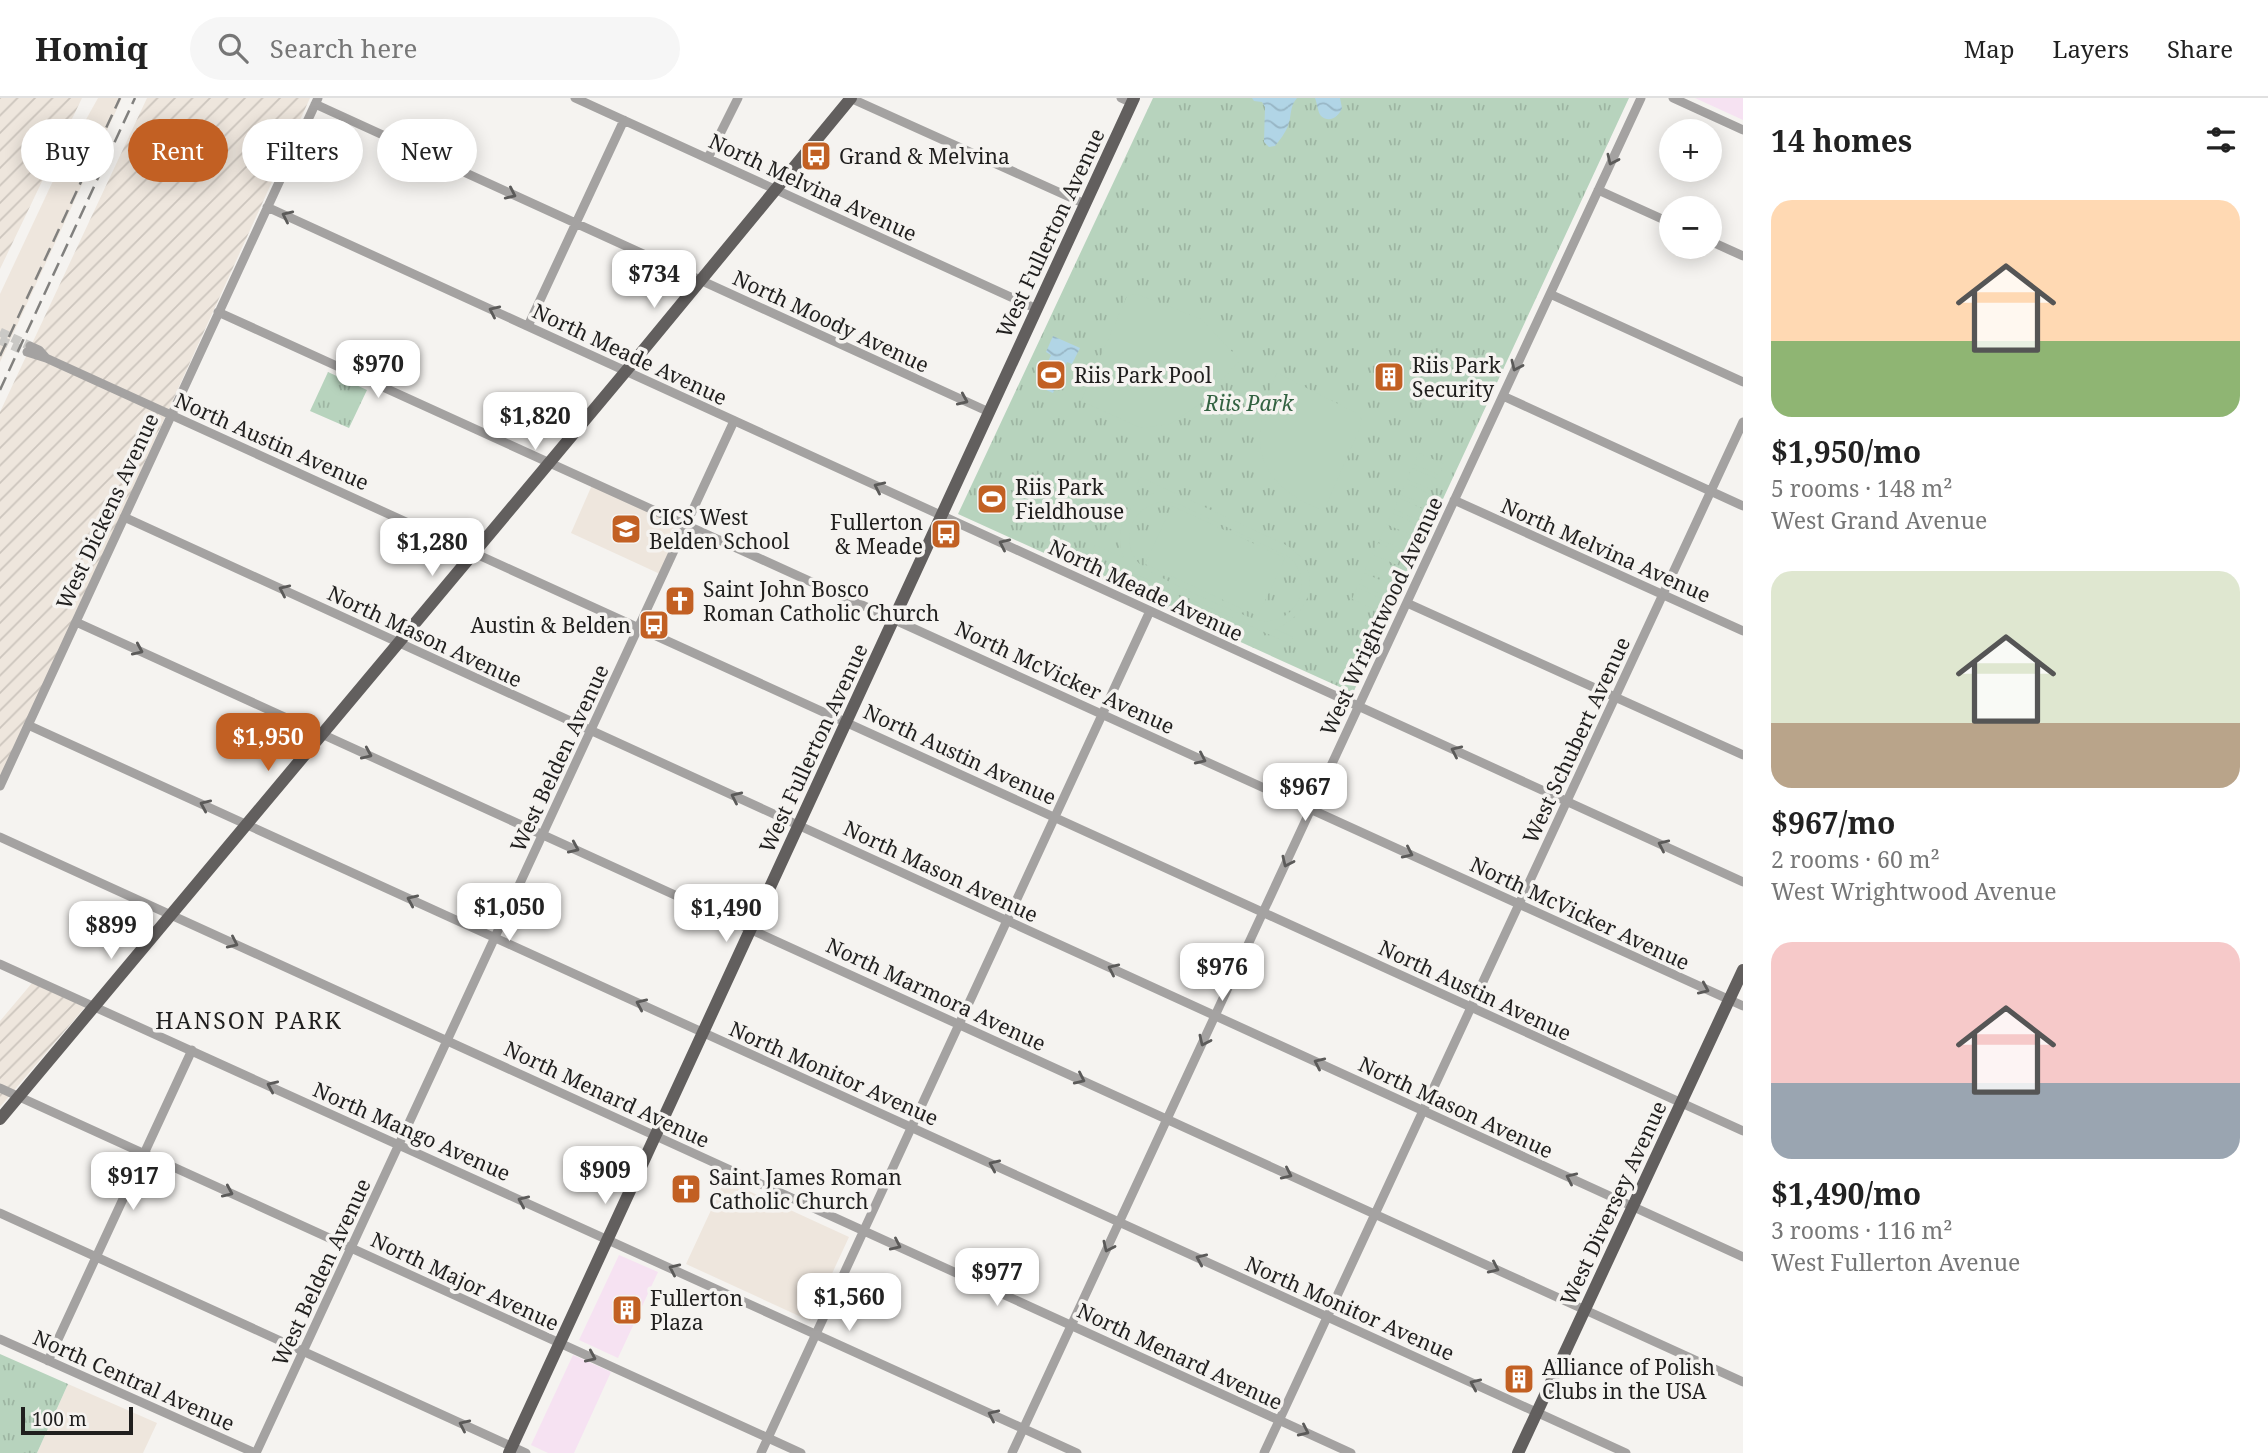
<!DOCTYPE html>
<html lang="en">
<head>
<meta charset="utf-8">
<style>
	body { margin:0; font-family:"Noto Serif",serif; background:#f6f6f6; color:#222; height:100vh; display:flex; flex-direction:column; font-size:26px; white-space:nowrap }
	* { box-sizing:border-box; margin:0 }
	p { font-size:23px; color:#767676 }
	.icon { flex:none; width:38px; height:38px; fill:none; stroke:currentColor; stroke-width:2; stroke-linecap:round; stroke-linejoin:round }
	.map { position:relative; flex:1; overflow:hidden }
	.panel { display:flex; flex-direction:column; background:#fff; width:525px }
	.panel>* { flex:none }
	.banner { position:absolute; left:21px; top:21px; width:665px; height:63px; display:flex; gap:14px }
	.tools { position:absolute; left:1659px; top:21px; display:grid; gap:14px }
	.tools a { display:grid; place-items:center; width:63px; height:63px; border-radius:50%; background:#fff; box-shadow:0 4px 18px #0003; font-size:35px }
	.scale { position:absolute; left:21px; bottom:18px; width:112px; box-sizing:border-box; padding-left:7px; border:4px solid #201f1e; border-top:0; font-size:19px; line-height:24px; white-space:nowrap; color:#201f1e; -webkit-text-stroke:5px #f5f3f0; paint-order:stroke }
	.price { position:absolute; translate:-50% -60px; padding:0 16px; border-radius:14px; background:#fff; color:#222; font-size:23px; line-height:46px; filter:drop-shadow(0 2px 4px #0008) }
	.price::after { content:''; position:absolute; left:50%; top:42px; width:21px; height:16px; margin-left:-10px; background:inherit; clip-path:polygon(0 0,100% 0,50% 100%) }
	.price.current { background:#c26023; color:#fff }
	ul { padding:0; list-style:none }
	li { display:grid; align-content:center; gap:14px; height:371px; padding:0 28px }
	li span { display:grid; place-items:center; height:217px; border-radius:21px; color:#555 }
	li>.icon { margin-inline-start:auto }
	span .icon { width:126px; height:126px; fill:#fffc; stroke-width:1 }
	li b { font-size:30px }
	h2 { display:flex; justify-content:space-between; align-items:center; height:84px; padding:0 28px; font-size:30px }
	.pill { padding:0 24px; border-radius:32px; background:#fff; box-shadow:0 4px 18px #0003; font-size:24px; line-height:63px }
	.pill.current { background:#c26023; color:#fff }
	header { display:flex; align-items:center; gap:42px; box-sizing:border-box; height:98px; padding:0 35px; background:#fff; border-bottom:2px solid #e0e0e0 }
	header strong { font-size:33px }
	nav { display:flex; gap:38px; margin-inline-start:auto; font-size:24px }
	.search { width:490px; height:63px; background:#f6f6f6; display:flex; align-items:center; gap:18px; box-sizing:border-box; padding:0 24px; border-radius:38px; color:#767676; font-size:26px }
	main { display:flex; flex:1; min-height:0 }
	.map>svg:first-child { display:block }
	.commercial { fill:#f6e2f2 }
	.industrial { fill:url(#industrial-furrows) }
	.built { fill:#eee6dd }
	.grass { fill:url(#grass-tufts) }
	.pitch { fill:#b7d3bd; fill-rule:evenodd }
	.water { fill:url(#water-waves) }
	.lines { fill:none; stroke-linecap:round; stroke-linejoin:round }
	.minor-tunnel { stroke:#cac9c6; stroke-width:9; stroke-dasharray:9 4.5; stroke-linecap:butt }
	.minor { stroke:#a4a2a1; stroke-width:9 }
	.major { stroke:#625f5e; stroke-width:12 }
	.rail { stroke:#81807e; stroke-width:2.5; stroke-dasharray:14 7; stroke-linecap:butt }
	.oneway { stroke:#5b5a59 }
	.labels { text-anchor:middle; dominant-baseline:central; stroke-width:7; stroke-linejoin:round; paint-order:stroke }
	.poi-label { font-size:21px; fill:#201f1e; stroke:#f5f3f0; text-anchor:start }
	.street-label { font-size:21px; fill:#201f1e; stroke:#f5f3f0 }
	.park-label { font-size:21px; font-style:italic; fill:#336241; stroke:#f5f3f0 }
	.neighbourhood-label { font-size:23px; letter-spacing:2px; fill:#201f1e; stroke:#f5f3f0 }
</style>
</head>
<body>
<header>
<strong>Homiq</strong>
<div class="search"><svg class="icon" aria-label="search" viewBox="0 0 24 24"><circle cx="10" cy="10" r="6"/><path d="M15 15l6 6"/></svg>Search here</div>
<nav><a>Map</a><a>Layers</a><a>Share</a></nav>
</header>
<main>
<div class="map">
<svg width="1743" height="1355" viewBox="0 0 1743 1355">
	<defs>
		<pattern id="industrial-furrows" width="10" height="10" patternUnits="userSpaceOnUse" patternTransform="scale(1.75)"><rect width="10" height="10" fill="#eee6dd"/><path d="M-1 1l2-2M0 10L10 0M9 11l2-2" fill="none" stroke="#ccc5bd"/></pattern>
		<pattern id="grass-tufts" width="24" height="20" patternUnits="userSpaceOnUse" patternTransform="scale(1.75)"><rect width="24" height="20" fill="#b7d3bd"/><path d="M3 7l-1-3M5 7V3M7 7l1-3M15 17l-1-3M17 17v-4M19 17l1-3" fill="none" stroke="#9db5a2"/></pattern>
		<pattern id="water-waves" width="16" height="10" patternUnits="userSpaceOnUse" patternTransform="scale(1.75)"><rect width="16" height="10" fill="#b1d5e6"/><path d="M0 5q4-4 8 0t8 0" fill="none" stroke="#98b6c5"/></pattern>
	</defs>
	<rect width="100%" height="100%" fill="#f5f3f0"/>
	<path class="commercial" d="M 1695,0 L 1743,0 L 1743,22 Z
		M 619,1157 L 658,1174 L 618,1260 L 579,1242 Z
		M 573,1257 L 611,1274 L 574,1355 L 548,1355 L 531,1347 Z"/>
	<path class="industrial" d="M 0,0 L 82,0 L 0,171 Z
		M 147,0 L 310,0 L 0,683 L 0,314 Z
		M 32,885 L 85,909 L 0,1009 L 0,923 Z"/>
	<path class="built" d="M 98,0 L 122,0 L 0,264 L 0,196 L 60,68 Z
		M 592,387 L 682,428 L 660,476 L 571,435 Z
		M 725,1082 L 849,1139 L 810,1223 L 686,1166 Z
		M 68,1286 L 157,1325 L 143,1355 L 37,1355 Z"/>
	<path class="grass" d="M 1153,0 L 1629,0 L 1353,595 L 958,416 Z
		M 328,274 L 367,292 L 349,330 L 310,313 Z
		M 0,1256 L 68,1286 L 37,1355 L 0,1355 Z"/>
	<path class="pitch" d="M 1137,196 L 1201,221 L 1240,262 L 1200,306 L 1170,326 L 1141,330 L 1081,303 L 1127,198 Z
		M 1277,275 L 1360,317 L 1362,324 L 1324,413 C 1251,385 1248,340 1277,275 Z
		M 1419,355 L 1444,366 L 1439,377 L 1414,366 Z
		M 1412,370 L 1437,381 L 1432,392 L 1407,381 Z
		M 1140,379 L 1284,446 C 1325,468 1314,516 1275,531 L 1293,539 L 1290,546 L 1091,456 L 1095,447 L 1124,460 C 1113,431 1125,406 1154,395 L 1137,387 ZM 1165,403 L 1181,407 L 1291,460 C 1316,487 1294,531 1257,522 C 1235,514 1147,477 1137,463 C 1129,452 1127,439 1132,427 C 1137,413 1150,405 1165,403 Z
		M 1406,385 L 1430,396 L 1425,407 L 1400,396 Z
		M 1399,400 L 1423,411 L 1418,422 L 1394,411 Z
		M 1172,408 L 1285,460 L 1258,518 L 1145,466 Z
		M 1392,415 L 1416,426 L 1411,437 L 1386,426 Z
		M 1385,429 L 1409,441 L 1404,452 L 1379,441 Z
		M 1378,445 L 1402,456 L 1397,467 L 1372,456 Z
		M 1371,459 L 1395,471 L 1390,482 L 1365,471 Z
		M 1364,475 L 1389,486 L 1383,497 L 1359,486 Z
		M 1357,489 L 1382,501 L 1376,512 L 1352,501 Z"/>
	<path class="water" d="M 1297,0 C 1289,9 1292,18 1288,28 C 1285,35 1280,42 1275,48 L 1269,49 L 1264,44 L 1265,9 L 1262,4 L 1254,3 L 1252,0 Z
		M 1315,0 L 1340,0 L 1342,10 C 1339,18 1330,26 1321,18 C 1318,15 1317,5 1315,0 Z
		M 1053,238 L 1080,250 L 1072,266 L 1067,264 L 1053,295 L 1037,288 L 1051,257 L 1046,254 Z"/>
	<g class="lines">
		<path class="minor-tunnel" d="M 0,234 L 30,248
			M 0,242 L 27,254"/>
		<path class="minor" d="M 575,0 L 1037,211
			M 850,0 L 1085,106
			M 1121,0 L 1132,5
			M 1673,0 L 1743,32
			M 315,6 L 989,314
			M 708,60 L 738,0
			M 1598,92 L 1671,125
			M 267,109 L 1743,784
			M 1710,143 L 1743,158
			M 1550,196 L 1743,284
			M 218,214 L 1743,908
			M 528,228 L 624,22
			M 30,248 L 39,252 L 46,260
			M 27,254 L 46,260 L 1743,1033
			M 1503,298 L 1743,408
			M 1454,402 L 1743,533
			M 124,419 L 1743,1159
			M 1407,505 L 1743,657
			M 76,524 L 1743,1284
			M 28,627 L 1626,1355
			M 0,688 L 318,0
			M 0,739 L 1351,1355
			M 0,866 L 1077,1355
			M 0,990 L 801,1355
			M 0,1115 L 526,1355
			M 0,1241 L 255,1355
			M 48,1263 L 192,952
			M 256,1355 L 734,323
			M 761,1355 L 1150,513
			M 1012,1355 L 1641,0
			M 1264,1355 L 1743,324"/>
		<path class="major" d="M 0,1021 L 626,273 L 851,0
			M 509,1355 L 1134,0
			M 1518,1355 L 1743,872"/>
		<path class="rail" d="M 0,258 L 120,0
			M 0,292 L 135,0"/>
	</g>
	<defs><path id="oneway-chevron" d="M-2-3.5L2.5 0L-2 3.5" fill="none" stroke-width="1.6" stroke-linecap="round" stroke-linejoin="round" transform="scale(1.75)"/></defs>
	<g class="oneway">
		<use href="#oneway-chevron" transform="translate(1612 62) rotate(115)"/>
		<use href="#oneway-chevron" transform="translate(511 96) rotate(25)"/>
		<use href="#oneway-chevron" transform="translate(287 118) rotate(-155)"/>
		<use href="#oneway-chevron" transform="translate(494 213) rotate(-155)"/>
		<use href="#oneway-chevron" transform="translate(1516 268) rotate(115)"/>
		<use href="#oneway-chevron" transform="translate(963 302) rotate(24)"/>
		<use href="#oneway-chevron" transform="translate(879 389) rotate(-155)"/>
		<use href="#oneway-chevron" transform="translate(1004 446) rotate(-155)"/>
		<use href="#oneway-chevron" transform="translate(284 492) rotate(-155)"/>
		<use href="#oneway-chevron" transform="translate(138 552) rotate(24)"/>
		<use href="#oneway-chevron" transform="translate(1456 653) rotate(-155)"/>
		<use href="#oneway-chevron" transform="translate(367 656) rotate(24)"/>
		<use href="#oneway-chevron" transform="translate(1201 661) rotate(25)"/>
		<use href="#oneway-chevron" transform="translate(736 699) rotate(-155)"/>
		<use href="#oneway-chevron" transform="translate(205 707) rotate(-156)"/>
		<use href="#oneway-chevron" transform="translate(1663 747) rotate(-155)"/>
		<use href="#oneway-chevron" transform="translate(574 750) rotate(24)"/>
		<use href="#oneway-chevron" transform="translate(1408 755) rotate(25)"/>
		<use href="#oneway-chevron" transform="translate(1287 764) rotate(115)"/>
		<use href="#oneway-chevron" transform="translate(412 802) rotate(-156)"/>
		<use href="#oneway-chevron" transform="translate(233 845) rotate(25)"/>
		<use href="#oneway-chevron" transform="translate(1113 871) rotate(-155)"/>
		<use href="#oneway-chevron" transform="translate(1704 891) rotate(24)"/>
		<use href="#oneway-chevron" transform="translate(641 906) rotate(-156)"/>
		<use href="#oneway-chevron" transform="translate(1204 943) rotate(115)"/>
		<use href="#oneway-chevron" transform="translate(1319 965) rotate(-155)"/>
		<use href="#oneway-chevron" transform="translate(1080 981) rotate(25)"/>
		<use href="#oneway-chevron" transform="translate(272 988) rotate(-156)"/>
		<use href="#oneway-chevron" transform="translate(994 1067) rotate(-156)"/>
		<use href="#oneway-chevron" transform="translate(1287 1076) rotate(25)"/>
		<use href="#oneway-chevron" transform="translate(1571 1080) rotate(-155)"/>
		<use href="#oneway-chevron" transform="translate(228 1094) rotate(24)"/>
		<use href="#oneway-chevron" transform="translate(523 1103) rotate(-156)"/>
		<use href="#oneway-chevron" transform="translate(896 1147) rotate(25)"/>
		<use href="#oneway-chevron" transform="translate(1108 1149) rotate(115)"/>
		<use href="#oneway-chevron" transform="translate(1201 1161) rotate(-156)"/>
		<use href="#oneway-chevron" transform="translate(1494 1170) rotate(25)"/>
		<use href="#oneway-chevron" transform="translate(674 1171) rotate(-155)"/>
		<use href="#oneway-chevron" transform="translate(591 1259) rotate(24)"/>
		<use href="#oneway-chevron" transform="translate(1475 1286) rotate(-156)"/>
		<use href="#oneway-chevron" transform="translate(993 1317) rotate(-155)"/>
		<use href="#oneway-chevron" transform="translate(464 1327) rotate(-155)"/>
		<use href="#oneway-chevron" transform="translate(1304 1333) rotate(25)"/>
	</g>
	<defs>
		<g id="bus-square" transform="scale(1.575)"><rect x="-9" y="-9" width="18" height="18" rx="4" fill="#c26023" stroke="#f5f3f0"/><path d="M-5-6H5V4H4V6H2V4H-2V6H-4V4H-5ZM-3.5-4V0h7V-4ZM-3.5 1.2v1.5H-2V1.2ZM2 1.2v1.5H3.5V1.2Z" fill="#fff"/></g>
		<g id="stadium-square" transform="scale(1.575)"><rect x="-9" y="-9" width="18" height="18" rx="4" fill="#c26023" stroke="#f5f3f0"/><path d="M0-5a6.5 5 0 1 0 0 10a6.5 5 0 1 0 0-10ZM-3.5-1.8h7v3.6h-7Z" fill="#fff"/></g>
		<g id="building-square" transform="scale(1.575)"><rect x="-9" y="-9" width="18" height="18" rx="4" fill="#c26023" stroke="#f5f3f0"/><path d="M-4-6H4V6H1V3H-1V6H-4ZM-2.5-4.3h1.7v1.8h-1.7ZM.8-4.3h1.7v1.8H.8ZM-2.5-1h1.7V.8h-1.7ZM.8-1h1.7V.8H.8Z" fill="#fff"/></g>
		<g id="school-square" transform="scale(1.575)"><rect x="-9" y="-9" width="18" height="18" rx="4" fill="#c26023" stroke="#f5f3f0"/><path d="M0-5L7-2L0 1L-7-2ZM-4 1L0 2.5L4 1V4Q0 6-4 4Z" fill="#fff"/></g>
		<g id="church-square" transform="scale(1.575)"><rect x="-9" y="-9" width="18" height="18" rx="4" fill="#c26023" stroke="#f5f3f0"/><path d="M-1.2-6h2.4v3.5h3.3v2.4h-3.3V6h-2.4V-.1h-3.3v-2.4h3.3Z" fill="#fff"/></g>
	</defs>
	<g fill-rule="evenodd">
		<use href="#bus-square" x="816" y="58"/>
		<use href="#stadium-square" x="1051" y="277"/>
		<use href="#building-square" x="1389" y="279"/>
		<use href="#stadium-square" x="992" y="401"/>
		<use href="#school-square" x="626" y="431"/>
		<use href="#bus-square" x="946" y="436"/>
		<use href="#church-square" x="680" y="503"/>
		<use href="#bus-square" x="654" y="527"/>
		<use href="#church-square" x="686" y="1091"/>
		<use href="#building-square" x="627" y="1212"/>
		<use href="#building-square" x="1519" y="1281"/>
	</g>
	<g class="labels">
		<g class="poi-label">
			<text x="839" y="58">Grand &amp; Melvina</text>
			<text x="1412" y="267">Riis Park<tspan x="1412" dy="24">Security</tspan></text>
			<text x="1074" y="277">Riis Park Pool</text>
			<text x="1015" y="389">Riis Park<tspan x="1015" dy="24">Fieldhouse</tspan></text>
			<text x="649" y="419">CICS West<tspan x="649" dy="24">Belden School</tspan></text>
			<text x="923" y="424" text-anchor="end">Fullerton<tspan x="923" dy="24">&amp; Meade</tspan></text>
			<text x="703" y="491">Saint John Bosco<tspan x="703" dy="24">Roman Catholic Church</tspan></text>
			<text x="631" y="527" text-anchor="end">Austin &amp; Belden</text>
			<text x="709" y="1079">Saint James Roman<tspan x="709" dy="24">Catholic Church</tspan></text>
			<text x="650" y="1200">Fullerton<tspan x="650" dy="24">Plaza</tspan></text>
			<text x="1542" y="1269">Alliance of Polish<tspan x="1542" dy="24">Clubs in the USA</tspan></text>
		</g>
		<g class="street-label">
			<text transform="translate(813 89) rotate(25)">North Melvina Avenue</text>
			<text transform="translate(1050 135) rotate(-65)">West Fullerton Avenue</text>
			<text transform="translate(831 223) rotate(25)">North Moody Avenue</text>
			<text transform="translate(630 256) rotate(25)">North Meade Avenue</text>
			<text transform="translate(272 343) rotate(24)">North Austin Avenue</text>
			<text transform="translate(107 413) rotate(-65)">West Dickens Avenue</text>
			<text transform="translate(1606 452) rotate(24)">North Melvina Avenue</text>
			<text transform="translate(1146 492) rotate(25)">North Meade Avenue</text>
			<text transform="translate(1381 518) rotate(-65)">West Wrightwood Avenue</text>
			<text transform="translate(425 538) rotate(25)">North Mason Avenue</text>
			<text transform="translate(1065 579) rotate(25)">North McVicker Avenue</text>
			<text transform="translate(1576 642) rotate(-65)">West Schubert Avenue</text>
			<text transform="translate(813 650) rotate(-65)">West Fullerton Avenue</text>
			<text transform="translate(960 656) rotate(25)">North Austin Avenue</text>
			<text transform="translate(559 660) rotate(-65)">West Belden Avenue</text>
			<text transform="translate(941 773) rotate(25)">North Mason Avenue</text>
			<text transform="translate(1580 815) rotate(25)">North McVicker Avenue</text>
			<text transform="translate(1475 892) rotate(25)">North Austin Avenue</text>
			<text transform="translate(936 896) rotate(25)">North Marmora Avenue</text>
			<text transform="translate(834 975) rotate(24)">North Monitor Avenue</text>
			<text transform="translate(607 996) rotate(25)">North Menard Avenue</text>
			<text transform="translate(1456 1009) rotate(25)">North Mason Avenue</text>
			<text transform="translate(412 1033) rotate(24)">North Mango Avenue</text>
			<text transform="translate(1613 1105) rotate(-65)">West Diversey Avenue</text>
			<text transform="translate(321 1174) rotate(-65)">West Belden Avenue</text>
			<text transform="translate(465 1183) rotate(25)">North Major Avenue</text>
			<text transform="translate(1350 1210) rotate(24)">North Monitor Avenue</text>
			<text transform="translate(1180 1258) rotate(25)">North Menard Avenue</text>
			<text transform="translate(134 1282) rotate(24)">North Central Avenue</text>
		</g>
		<g class="park-label">
			<text x="1249" y="305">Riis Park</text>
		</g>
		<g class="neighbourhood-label">
			<text x="249" y="922">HANSON PARK</text>
		</g>
	</g>
</svg>
<div class="tools">
<a>+</a>
<a>−</a>
</div>
<div class="scale">100 m</div>
<b class="price" style="left:654px;top:212px">$734</b>
<b class="price" style="left:378px;top:302px">$970</b>
<b class="price" style="left:535px;top:354px">$1,820</b>
<b class="price" style="left:432px;top:480px">$1,280</b>
<b class="price current" style="left:268px;top:675px">$1,950</b>
<b class="price" style="left:1305px;top:725px">$967</b>
<b class="price" style="left:509px;top:845px">$1,050</b>
<b class="price" style="left:726px;top:846px">$1,490</b>
<b class="price" style="left:111px;top:863px">$899</b>
<b class="price" style="left:1222px;top:905px">$976</b>
<b class="price" style="left:605px;top:1108px">$909</b>
<b class="price" style="left:133px;top:1114px">$917</b>
<b class="price" style="left:997px;top:1210px">$977</b>
<b class="price" style="left:849px;top:1235px">$1,560</b>
<div class="banner">
<a class="pill">Buy</a>
<a class="pill current">Rent</a>
<a class="pill">Filters</a>
<a class="pill">New</a>
</div>
</div>
<section class="panel">
<h2>14 homes<svg class="icon" aria-label="filters" viewBox="0 0 24 24"><path d="M4 7h16M4 17h16"/><circle cx="9" cy="7" r="2"/><circle cx="15" cy="17" r="2"/></svg></h2>
<ul>
<li><span style="background:linear-gradient(#ffd9b3 65%,#8fb573 0)"><svg class="icon" aria-label="home" viewBox="0 0 24 24"><path d="M3 11l9-7 9 7M6 9v11h12V9"/></svg></span><div><b>$1,950/mo</b><p>5 rooms · 148 m²</p><p>West Grand Avenue</p></div></li>
<li><span style="background:linear-gradient(#dfe7d0 70%,#b9a48a 0)"><svg class="icon" aria-label="home" viewBox="0 0 24 24"><path d="M3 11l9-7 9 7M6 9v11h12V9"/></svg></span><div><b>$967/mo</b><p>2 rooms · 60 m²</p><p>West Wrightwood Avenue</p></div></li>
<li><span style="background:linear-gradient(#f6c9c9 65%,#9aa5b1 0)"><svg class="icon" aria-label="home" viewBox="0 0 24 24"><path d="M3 11l9-7 9 7M6 9v11h12V9"/></svg></span><div><b>$1,490/mo</b><p>3 rooms · 116 m²</p><p>West Fullerton Avenue</p></div></li>
</ul>
</section>
</main>
</body>
</html>
